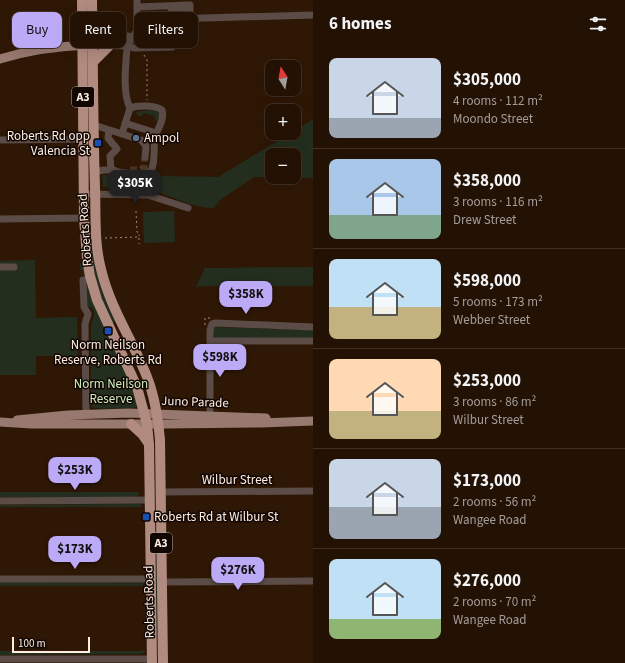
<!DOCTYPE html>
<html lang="en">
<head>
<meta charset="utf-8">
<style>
	body { margin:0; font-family:"Source Sans 3",sans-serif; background:#2b1a0e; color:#f1f3f6; height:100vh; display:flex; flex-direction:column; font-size:15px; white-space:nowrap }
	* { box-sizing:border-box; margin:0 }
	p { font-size:13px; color:#a39d9a }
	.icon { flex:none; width:22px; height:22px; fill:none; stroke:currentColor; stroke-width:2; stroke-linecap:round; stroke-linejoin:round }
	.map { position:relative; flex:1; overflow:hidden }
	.drawer { display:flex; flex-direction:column; background:#231104; width:312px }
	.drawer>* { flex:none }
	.guide { position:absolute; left:12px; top:12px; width:241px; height:36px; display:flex; gap:8px }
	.needle { width:26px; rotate:349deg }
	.fabs { position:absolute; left:265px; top:60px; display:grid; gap:8px }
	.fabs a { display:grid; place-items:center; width:36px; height:36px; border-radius:8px; background:#231104; box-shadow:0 4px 16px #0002,0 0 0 1px #403126; font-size:20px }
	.scale { position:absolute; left:12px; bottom:10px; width:78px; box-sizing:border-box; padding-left:4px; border:2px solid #ffede2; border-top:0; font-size:11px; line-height:14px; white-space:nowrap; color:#ffede2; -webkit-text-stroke:3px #100602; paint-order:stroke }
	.price { position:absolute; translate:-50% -34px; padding:0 9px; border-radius:8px; background:#bcaaf6; color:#111; font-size:13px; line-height:26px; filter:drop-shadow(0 1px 2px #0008) }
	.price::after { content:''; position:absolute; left:50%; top:24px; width:12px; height:9px; margin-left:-6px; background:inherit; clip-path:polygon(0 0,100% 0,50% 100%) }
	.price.selected { background:#222; color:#fff }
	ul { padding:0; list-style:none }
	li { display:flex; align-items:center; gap:12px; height:100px; padding:0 16px }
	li+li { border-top:1px solid #403126 }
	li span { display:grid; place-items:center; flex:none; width:112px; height:80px; border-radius:8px; color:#555 }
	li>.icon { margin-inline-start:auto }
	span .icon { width:48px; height:48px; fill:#fffc; stroke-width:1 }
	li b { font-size:17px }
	h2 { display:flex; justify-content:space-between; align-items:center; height:48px; padding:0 16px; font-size:17px }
	.chip { padding:0 14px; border-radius:8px; background:#231104; box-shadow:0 4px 16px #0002,0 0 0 1px #403126; font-size:14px; line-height:36px }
	.chip.selected { background:#bcaaf6; color:#111 }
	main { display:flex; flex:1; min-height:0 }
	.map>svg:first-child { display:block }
	.green { fill:#242e1e; fill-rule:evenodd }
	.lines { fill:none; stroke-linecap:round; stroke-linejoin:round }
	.minor-tunnel { stroke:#4e3726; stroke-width:7; stroke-dasharray:7 3.5; stroke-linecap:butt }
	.path { stroke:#a08c7d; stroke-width:1; stroke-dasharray:2 3; stroke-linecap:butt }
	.minor { stroke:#5b4c47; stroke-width:7 }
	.major { stroke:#987970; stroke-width:9 }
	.highway { stroke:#b18b7f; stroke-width:10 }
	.service-dot { fill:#5c6f8a; stroke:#100602; stroke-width:1.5 }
	.transit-dot { fill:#1a4fb4; stroke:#100602; stroke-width:1.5 }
	.labels { text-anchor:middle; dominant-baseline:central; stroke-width:3; stroke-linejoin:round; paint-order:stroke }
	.shield { fill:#100602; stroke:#b7a89f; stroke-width:1 }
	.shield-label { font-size:12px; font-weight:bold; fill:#ffede2 }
	.poi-label { font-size:13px; fill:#ffede2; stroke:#100602; text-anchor:start }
	.street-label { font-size:13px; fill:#ffede2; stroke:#100602 }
	.park-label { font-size:13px; fill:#ceeebd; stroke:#100602 }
</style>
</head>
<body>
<main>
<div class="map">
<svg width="313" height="663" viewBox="0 0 313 663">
	<rect width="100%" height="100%" fill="#2f1705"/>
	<path class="green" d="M 155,110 L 159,113 L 159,118 L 155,121 L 154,121 L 155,116 L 143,113 L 142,117 L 137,115 L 136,113 L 139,111 Z
		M 313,119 L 313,178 L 254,177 L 220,200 L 214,208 C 191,208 173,196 151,190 C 139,186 117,188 103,187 L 102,175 L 218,177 L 291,133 L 294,133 L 294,131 ZM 272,155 L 294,155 L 294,177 L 272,177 Z
		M 174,211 L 175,242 L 144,243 L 143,212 Z
		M 91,247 L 93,247 L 115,322 L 112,323 L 102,301 L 93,270 Z
		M 35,260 L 36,318 L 77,317 L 78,356 L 36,356 L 36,375 L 0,375 L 0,261 Z
		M 80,263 L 83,263 L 129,378 L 138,406 L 134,408 L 103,409 L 91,407 L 91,328 C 91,320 98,314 91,307 L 87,307 L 87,291 L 82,270 L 80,270 Z
		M 313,267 L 313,286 L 207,286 L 196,287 L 205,268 Z
		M 214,327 L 313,330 L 313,339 L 214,338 C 212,335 212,330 214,327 Z
		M 155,476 L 156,476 L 158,663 L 155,663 L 154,487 Z
		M 0,492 L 139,492 L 138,496 L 134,497 L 0,497 Z
		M 139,504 L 142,505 L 141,507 L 0,507 L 0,505 Z
		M 0,582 L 142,583 L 143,583 L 143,585 L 142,586 L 0,586 Z
		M 145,649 L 144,653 L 140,654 L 0,655 L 0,651 L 142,651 Z"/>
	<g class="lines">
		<path class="minor-tunnel" d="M 130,170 L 140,170 L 144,168 L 145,157"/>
		<path class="path" d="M 142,35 L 144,42
			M 144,55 L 147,60 L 147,100
			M 136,211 L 137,232 L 139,233 L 139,236
			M 105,238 L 139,237 L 139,244
			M 205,325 L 205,318 L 210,318"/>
		<path class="minor" d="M 171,19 L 313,15
			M 128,36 C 127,55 121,91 130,108
			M 149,44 C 162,44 165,35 171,25
			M 93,45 L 127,46 L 134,48 L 172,47 L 171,12 L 190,12 L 190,5 L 137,7
			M 128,45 L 137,30 L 137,0
			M 125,123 L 156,133
			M 94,125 L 141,140 L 146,146 L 145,157
			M 109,130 L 108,138 L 117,149 L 110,156 L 111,170 C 121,173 141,176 151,171 C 156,161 153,148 155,138 C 157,129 165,120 162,110 C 155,105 138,105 130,108 L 122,134
			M 0,140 L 83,139
			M 94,172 L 103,170 L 114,170
			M 83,194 L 148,195 L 188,208
			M 0,219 L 84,218
			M 0,267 L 14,267
			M 83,280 L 84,307 L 88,314 L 85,324 L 86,414
			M 210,341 L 313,341
			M 210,415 L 210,330 L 212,324 L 216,323 L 313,327
			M 160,492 L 313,491
			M 0,501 L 150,500
			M 0,579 L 151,579
			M 162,582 L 313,581
			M 0,659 L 151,659"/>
		<path class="major" d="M 0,59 C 29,50 59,46 89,45
			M 17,420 L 68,415 L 129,413 L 266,418
			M 0,422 L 31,424 L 165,424 L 261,423 L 313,421"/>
		<path class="highway" d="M 82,0 L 84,218 L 87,258 L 90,276 L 97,300 L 137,387 L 147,424 L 149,444 L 152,663
			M 92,0 C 93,63 93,125 95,188 C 96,215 94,243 101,269 C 110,308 133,341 147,377 C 155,397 158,418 160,440 L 163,663
			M 93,27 L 100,38 L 109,46 L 93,62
			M 131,424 L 142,434 L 149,444"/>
	</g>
	<circle class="service-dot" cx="136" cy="138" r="4"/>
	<g class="transit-dot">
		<rect x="94" y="139" width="8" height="8" rx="2"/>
		<rect x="104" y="327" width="8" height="8" rx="2"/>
		<rect x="142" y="513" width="8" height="8" rx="2"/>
	</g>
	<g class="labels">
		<g class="shield">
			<rect x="72" y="87" width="22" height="20" rx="3"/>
			<rect x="150" y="533" width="22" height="20" rx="3"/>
		</g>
		<g class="shield-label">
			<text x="83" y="97">A3</text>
			<text x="161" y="543">A3</text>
		</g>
		<g class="poi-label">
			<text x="90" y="136" text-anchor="end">Roberts Rd opp<tspan x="90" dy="15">Valencia St</tspan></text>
			<text x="144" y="138">Ampol</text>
			<text x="108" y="345" text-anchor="middle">Norm Neilson<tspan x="108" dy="15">Reserve, Roberts Rd</tspan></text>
			<text x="154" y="517">Roberts Rd at Wilbur St</text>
		</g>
		<g class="street-label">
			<text transform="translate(85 230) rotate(-94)">Roberts Road</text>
			<text transform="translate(195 402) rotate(2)">Juno Parade</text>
			<text x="237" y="480">Wilbur Street</text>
			<text transform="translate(149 602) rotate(-91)">Roberts Road</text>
		</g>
		<g class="park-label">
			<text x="111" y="384">Norm Neilson<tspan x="111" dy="15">Reserve</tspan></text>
		</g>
	</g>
</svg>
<div class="fabs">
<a><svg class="needle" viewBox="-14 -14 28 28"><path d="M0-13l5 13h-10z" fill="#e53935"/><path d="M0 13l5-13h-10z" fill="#a39d9a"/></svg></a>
<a>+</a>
<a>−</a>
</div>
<div class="scale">100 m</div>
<b class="price selected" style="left:135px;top:204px">$305K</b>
<b class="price" style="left:246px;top:315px">$358K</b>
<b class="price" style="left:220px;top:378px">$598K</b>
<b class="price" style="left:75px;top:491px">$253K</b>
<b class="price" style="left:75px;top:570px">$173K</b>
<b class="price" style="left:238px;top:591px">$276K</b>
<div class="guide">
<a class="chip selected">Buy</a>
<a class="chip">Rent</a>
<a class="chip">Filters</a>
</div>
</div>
<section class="drawer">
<h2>6 homes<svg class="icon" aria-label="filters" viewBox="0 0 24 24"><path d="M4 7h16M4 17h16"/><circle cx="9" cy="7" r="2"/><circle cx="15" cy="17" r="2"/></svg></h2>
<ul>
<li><span style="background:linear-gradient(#c9d6e8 75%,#9aa5b1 0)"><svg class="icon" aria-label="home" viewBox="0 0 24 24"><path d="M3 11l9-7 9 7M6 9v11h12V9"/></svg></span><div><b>$305,000</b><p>4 rooms · 112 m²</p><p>Moondo Street</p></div></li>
<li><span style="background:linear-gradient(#a9c7e8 70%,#7fa58c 0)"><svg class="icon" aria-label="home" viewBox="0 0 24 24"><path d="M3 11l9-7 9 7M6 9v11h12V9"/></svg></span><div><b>$358,000</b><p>3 rooms · 116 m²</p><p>Drew Street</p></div></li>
<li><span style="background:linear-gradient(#bfe0f5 60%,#c2b280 0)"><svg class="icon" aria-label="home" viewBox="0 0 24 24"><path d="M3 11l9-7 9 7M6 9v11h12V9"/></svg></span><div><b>$598,000</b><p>5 rooms · 173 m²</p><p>Webber Street</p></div></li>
<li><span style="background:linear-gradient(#ffd9b3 65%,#c2b280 0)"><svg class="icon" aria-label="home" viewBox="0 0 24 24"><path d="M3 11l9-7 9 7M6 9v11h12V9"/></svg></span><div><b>$253,000</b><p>3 rooms · 86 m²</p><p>Wilbur Street</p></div></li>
<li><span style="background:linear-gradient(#c9d6e8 60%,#9aa5b1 0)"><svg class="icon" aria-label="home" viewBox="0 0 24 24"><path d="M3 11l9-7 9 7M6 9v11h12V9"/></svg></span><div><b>$173,000</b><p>2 rooms · 56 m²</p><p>Wangee Road</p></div></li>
<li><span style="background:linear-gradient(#bfe0f5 75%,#8fb573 0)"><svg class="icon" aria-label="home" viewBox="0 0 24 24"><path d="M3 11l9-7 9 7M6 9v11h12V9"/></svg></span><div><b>$276,000</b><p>2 rooms · 70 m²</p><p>Wangee Road</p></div></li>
</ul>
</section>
</main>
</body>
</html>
